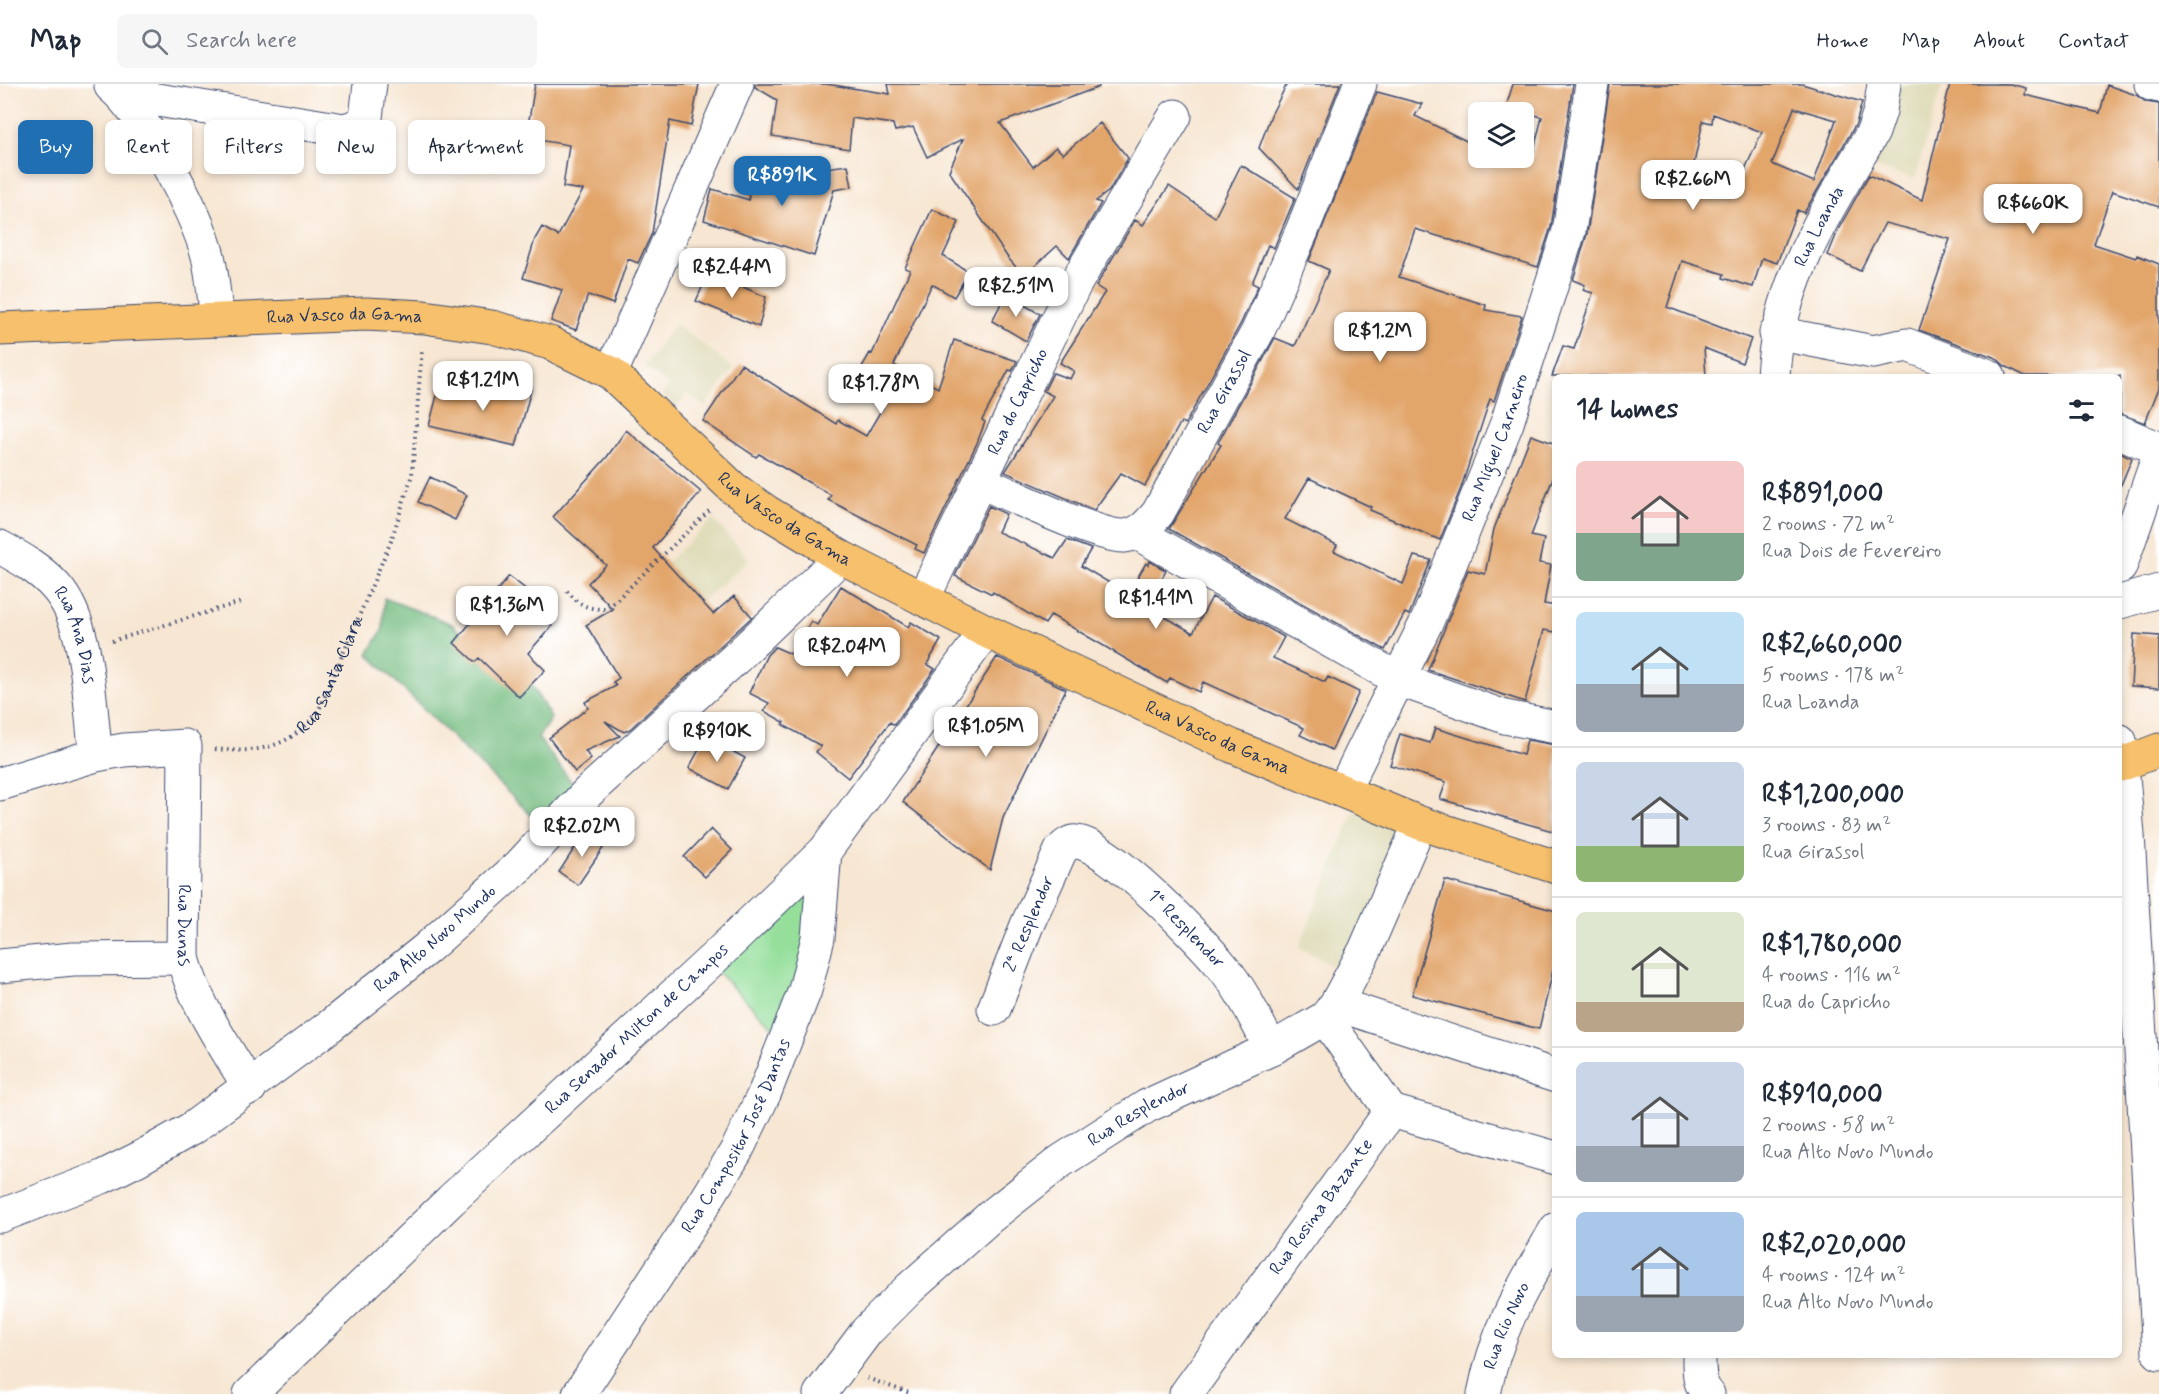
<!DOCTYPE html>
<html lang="en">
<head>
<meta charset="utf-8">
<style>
	body { margin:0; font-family:Mynerve,sans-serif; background:#f6f6f7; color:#1f2937; height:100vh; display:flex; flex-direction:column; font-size:22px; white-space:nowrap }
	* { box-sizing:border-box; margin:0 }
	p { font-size:20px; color:#747a83 }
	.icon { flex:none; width:33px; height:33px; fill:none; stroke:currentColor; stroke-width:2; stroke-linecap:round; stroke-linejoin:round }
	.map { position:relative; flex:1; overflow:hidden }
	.details { position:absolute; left:1552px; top:290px; width:570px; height:984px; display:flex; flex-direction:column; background:#fff; border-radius:9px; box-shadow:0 3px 9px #0003 }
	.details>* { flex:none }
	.top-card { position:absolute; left:18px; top:36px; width:570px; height:54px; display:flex; gap:12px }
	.tools { position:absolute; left:1468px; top:18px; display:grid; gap:12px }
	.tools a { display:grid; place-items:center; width:66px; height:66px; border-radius:9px; background:#fff; box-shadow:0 3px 9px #0003; font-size:30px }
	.price { position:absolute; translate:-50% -51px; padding:0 14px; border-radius:12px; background:#fff; color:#222; font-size:20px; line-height:39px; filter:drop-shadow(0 2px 3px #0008) }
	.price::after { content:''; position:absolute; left:50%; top:36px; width:18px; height:14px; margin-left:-9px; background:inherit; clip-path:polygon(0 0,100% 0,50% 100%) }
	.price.on { background:#1f6fb2; color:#fff }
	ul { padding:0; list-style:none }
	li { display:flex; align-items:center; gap:18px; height:150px; padding:0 24px }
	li+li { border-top:2px solid #e0e1e3 }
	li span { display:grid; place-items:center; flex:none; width:168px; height:120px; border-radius:9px; color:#555 }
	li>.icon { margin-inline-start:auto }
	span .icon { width:72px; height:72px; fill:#fffc; stroke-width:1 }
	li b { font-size:26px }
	h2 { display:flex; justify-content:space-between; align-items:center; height:72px; padding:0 24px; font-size:26px }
	.pill { padding:0 21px; border-radius:9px; background:#fff; box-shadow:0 3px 9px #0003; font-size:21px; line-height:54px }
	.pill.on { background:#1f6fb2; color:#fff }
	header { display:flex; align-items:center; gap:36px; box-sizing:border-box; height:84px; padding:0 30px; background:#fff; border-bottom:2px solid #e0e1e3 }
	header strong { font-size:28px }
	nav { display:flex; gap:33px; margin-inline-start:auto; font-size:21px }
	.search { width:420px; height:54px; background:#f6f6f7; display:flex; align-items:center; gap:15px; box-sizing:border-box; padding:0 21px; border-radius:9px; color:#747a83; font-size:22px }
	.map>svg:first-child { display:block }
	.built { fill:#e0ddbb }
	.green { fill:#95df9b; stroke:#58877c; stroke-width:1.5 }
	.forest { fill:#78be83; stroke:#4a7670; stroke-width:1.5 }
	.building { fill:#e2a56b; fill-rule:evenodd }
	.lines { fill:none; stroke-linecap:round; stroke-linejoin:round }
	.minor-casing { stroke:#3c4a6f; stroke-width:35 }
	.major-casing { stroke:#3c4a6f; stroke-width:35 }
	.path { stroke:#3c4a6f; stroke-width:4; stroke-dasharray:1.5 4.5; stroke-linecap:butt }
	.minor { stroke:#fff; stroke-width:33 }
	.major { stroke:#f7c06c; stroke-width:33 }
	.labels { text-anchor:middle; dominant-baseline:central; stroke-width:4.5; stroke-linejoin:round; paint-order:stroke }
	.street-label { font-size:18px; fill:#1b2f5e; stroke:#fff }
</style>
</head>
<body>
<header>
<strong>Map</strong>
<div class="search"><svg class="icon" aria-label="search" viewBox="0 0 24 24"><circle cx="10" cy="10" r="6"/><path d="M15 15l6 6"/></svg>Search here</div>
<nav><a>Home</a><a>Map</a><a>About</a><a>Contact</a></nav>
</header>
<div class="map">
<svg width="2159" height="1310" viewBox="0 0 2159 1310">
	<rect width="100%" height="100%" fill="#fff"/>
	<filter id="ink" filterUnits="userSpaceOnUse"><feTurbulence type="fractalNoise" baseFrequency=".0167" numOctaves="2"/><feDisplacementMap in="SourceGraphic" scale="12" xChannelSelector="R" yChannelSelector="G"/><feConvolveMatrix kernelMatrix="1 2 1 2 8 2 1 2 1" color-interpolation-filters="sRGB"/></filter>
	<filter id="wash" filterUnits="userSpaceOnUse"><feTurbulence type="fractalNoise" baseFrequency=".008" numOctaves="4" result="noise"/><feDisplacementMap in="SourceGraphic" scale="24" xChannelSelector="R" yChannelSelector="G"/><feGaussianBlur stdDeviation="1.35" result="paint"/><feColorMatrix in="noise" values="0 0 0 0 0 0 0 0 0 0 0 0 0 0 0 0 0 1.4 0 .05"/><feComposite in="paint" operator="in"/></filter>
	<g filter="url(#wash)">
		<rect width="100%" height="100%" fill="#f7e6d2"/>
		<path class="built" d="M 1894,0 L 1942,0 L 1915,95 L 1872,82 Z
			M 675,240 L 734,284 L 705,323 L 687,309 L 677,323 L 662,311 L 669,301 L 644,282 Z
			M 713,435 L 749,475 L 701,518 L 666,479 Z
			M 1358,717 L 1412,741 L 1341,886 L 1299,863 Z"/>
		<path class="green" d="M 817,775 L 818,854 L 778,948 L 708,879 Z"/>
		<path class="forest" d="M 384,514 L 452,540 L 497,587 L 519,580 L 551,634 L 538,654 L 583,713 L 541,741 L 368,570 L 383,545 Z"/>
		<g id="blocks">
			<path class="building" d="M 535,0 L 699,0 L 691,42 L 670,37 L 652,149 L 638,179 L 628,175 L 613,220 L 588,211 L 576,246 L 551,237 L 562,206 L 523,194 L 535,155 L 542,143 L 558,152 L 583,106 L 563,103 L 569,61 L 526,54 Z
				M 755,0 L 826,0 L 890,10 L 888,0 L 1098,0 L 1099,3 L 1000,39 L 1033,83 L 1056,63 L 1063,70 L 1100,39 L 1128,74 L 1109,107 L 1096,117 L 1101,119 L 1069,174 L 1057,162 L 1024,192 L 1008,174 L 949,87 L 963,55 L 927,73 L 913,43 L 895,47 L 893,40 L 852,34 L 849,65 L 772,52 L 777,16 L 755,3 Z
				M 1287,0 L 1340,0 L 1298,105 L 1259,64 L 1271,31 Z
				M 1513,0 L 1573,0 L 1551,143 L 1538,183 L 1415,145 L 1399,193 L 1486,221 L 1485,226 L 1522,232 L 1494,317 L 1490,315 L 1461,404 L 1440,456 L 1370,426 L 1371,423 L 1309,394 L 1285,435 L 1337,461 L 1334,467 L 1403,500 L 1414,472 L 1431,476 L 1409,531 L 1405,529 L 1385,566 L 1169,445 L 1221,361 L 1218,359 L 1275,254 L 1295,262 L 1329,186 L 1309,177 L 1377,8 L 1422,20 L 1415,32 L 1479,63 L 1479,74 L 1532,74 L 1542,33 L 1506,23 Z
				M 1610,0 L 1802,0 L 1862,18 L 1856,40 L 1804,129 L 1797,126 L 1777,179 L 1762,174 L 1753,203 L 1723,194 L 1724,190 L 1682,177 L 1667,223 L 1751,255 L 1742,279 L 1704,264 L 1706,292 L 1552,292 L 1563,262 L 1574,265 L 1593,209 L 1583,206 L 1585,201 L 1573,196 L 1587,150 ZM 1794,24 L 1836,36 L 1814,98 L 1772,80 ZM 1713,30 L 1762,48 L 1736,105 L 1692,89 L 1703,37 L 1712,39 Z
				M 1950,0 L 2010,0 L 2026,4 L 2025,11 L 2100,29 L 2107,1 L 2136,11 L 2146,18 L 2159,20 L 2159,123 L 2112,107 L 2094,160 L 2136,174 L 2137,171 L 2159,180 L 2159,304 L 2145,339 L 2120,330 L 2120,292 L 2025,292 L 2005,282 L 1996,274 L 1919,246 L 1950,155 L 1885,139 L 1860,187 L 1828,171 L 1839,144 L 1869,91 L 1922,116 Z
				M 848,81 L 852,103 L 834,106 L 814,172 L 704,136 L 712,105 L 749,116 L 747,94 Z
				M 1241,81 L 1295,114 L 1274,164 L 1268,161 L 1252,199 L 1258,202 L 1241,239 L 1185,340 L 1181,338 L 1145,402 L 1121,389 L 1094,426 L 1005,388 L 1053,312 L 1044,307 L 1053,289 L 1070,295 L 1074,287 L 1060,279 L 1105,208 L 1096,202 L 1135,136 L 1143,141 L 1169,102 L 1215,133 Z
				M 932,125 L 959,138 L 943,172 L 969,188 L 954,213 L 932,200 L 894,281 L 938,304 L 954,256 L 1017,277 L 1012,287 L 1009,286 L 982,336 L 985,338 L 977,359 L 924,469 L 915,465 L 917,461 L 828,416 L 831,411 L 759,370 L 756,373 L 703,337 L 741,280 L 836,340 L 838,336 L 866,352 L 893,306 L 859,288 L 870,269 L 872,270 L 910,186 L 905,184 Z
				M 709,188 L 766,213 L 759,243 L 696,217 Z
				M 1006,210 L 1040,230 L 1026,257 L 992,237 Z
				M 497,293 L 532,302 L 516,362 L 429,342 L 440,300 L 492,315 Z
				M 626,346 L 701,408 L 653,464 L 713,530 L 734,512 L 752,533 L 630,645 L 624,648 L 605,637 L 620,652 L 585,667 L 591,675 L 575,688 L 549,654 L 588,624 L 585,618 L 616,602 L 613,598 L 619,594 L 586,541 L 613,525 L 588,499 L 606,481 L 553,433 L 607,373 Z
				M 1531,351 L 1556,360 L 1556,386 L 1531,452 L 1544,455 L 1539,479 L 1551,481 L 1544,520 L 1556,522 L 1556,548 L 1544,546 L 1525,618 L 1428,586 L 1468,486 L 1485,490 L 1494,445 Z
				M 2120,368 L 2132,374 L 2121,401 L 2120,401 Z
				M 430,393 L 467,411 L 455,436 L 418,418 Z
				M 989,422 L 1006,430 L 998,448 L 1055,474 L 1067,456 L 1091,465 L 1081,482 L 1128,510 L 1146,479 L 1148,481 L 1150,477 L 1166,487 L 1146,522 L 1193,549 L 1212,513 L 1284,553 L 1273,574 L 1325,598 L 1328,593 L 1359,608 L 1332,666 L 1300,651 L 1304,644 L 1203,598 L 1199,608 L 1170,594 L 1167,599 L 1051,531 L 1045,540 L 993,508 L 992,510 L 955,492 Z
				M 509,492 L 533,511 L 526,520 L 552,542 L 528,569 L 545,586 L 519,613 L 479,574 L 475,578 L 454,559 Z
				M 841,502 L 908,543 L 911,538 L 941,556 L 927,580 L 935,585 L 894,641 L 890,638 L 848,694 L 816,668 L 821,662 L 783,641 L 784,638 L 764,627 L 769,619 L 749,609 L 767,571 L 775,563 L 791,570 L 811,537 L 817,541 Z
				M 2134,550 L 2159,552 L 2159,604 L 2131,602 Z
				M 997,573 L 1066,605 L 1003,734 L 990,786 L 903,718 Z
				M 1435,644 L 1523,671 L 1527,656 L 1556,661 L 1556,748 L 1440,715 L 1446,698 L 1390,681 L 1400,650 L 1430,659 Z
				M 706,653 L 745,674 L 728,705 L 689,684 Z
				M 587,745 L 605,761 L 578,801 L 559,788 Z
				M 711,745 L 732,766 L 705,793 L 684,773 Z
				M 1445,796 L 1556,827 L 1556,874 L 1539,945 L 1412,911 Z"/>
		</g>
	</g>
	<g filter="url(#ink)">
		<use href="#blocks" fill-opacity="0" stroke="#3c4a6f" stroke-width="1.5"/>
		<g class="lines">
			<g class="minor-casing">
				<g id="minor">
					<path d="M 2151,0 L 2159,2"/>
					<path d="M 111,2 C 145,30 197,129 208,172 C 213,193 214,215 217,236"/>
					<path d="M 120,10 L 344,46 L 355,43 L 366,34 L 370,0"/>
					<path d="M 1776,249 L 1873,268 L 1907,261 L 1989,292"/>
					<path d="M 611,289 L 737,0"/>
					<path id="s2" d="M 1773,292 C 1778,198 1827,127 1873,48 L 1880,27 L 1884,0"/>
					<path d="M 2120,348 L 2159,365"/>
					<path id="s3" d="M 981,398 C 1009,410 1100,454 1125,452 C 1140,450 1148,441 1158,429 L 1258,247 L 1302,147 L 1360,0"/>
					<path d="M 1137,449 L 1400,596 L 1505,633 L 1556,643"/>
					<path id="s4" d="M 0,463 C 20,474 40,485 56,503 C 90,541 89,621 96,671"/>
					<path d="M 2120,483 L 2159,371"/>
					<path id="s5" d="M 923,515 L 1075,200 L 1175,32"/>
					<path d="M 2120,518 L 2159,507"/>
					<path d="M 2120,657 L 2128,751 L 2159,1269"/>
					<path id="s6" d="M 0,700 L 96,671 L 124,666 L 185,662 L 183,874 C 196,922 225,962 250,1004"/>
					<path id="s7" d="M 1343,707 L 1428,535 L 1507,339 L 1569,147 L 1592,0"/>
					<path d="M 0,882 L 73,875 L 183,874"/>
					<path d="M 1336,920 L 1556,992"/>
					<path d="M 994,925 L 1027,841 L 1061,766 C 1065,762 1070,757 1077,758 C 1110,762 1199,854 1222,882 C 1243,907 1256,936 1271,965"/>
					<path d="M 1325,934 L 1391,1027"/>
					<path d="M 1391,1027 L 1556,1074"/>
					<path id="s8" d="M 0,1132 L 102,1093 L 138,1075 L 191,1045 L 330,942 L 426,865 L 519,782 L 588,708 L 737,573 L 841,473"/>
					<path d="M 1699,1270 C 1699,1284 1698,1300 1708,1310"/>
					<path id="s9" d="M 250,1310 L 451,1116 L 716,872 L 825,767 L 986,547"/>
					<path id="s10" d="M 579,1310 L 702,1123 L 737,1066 L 765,1008 L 805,906 L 818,854 L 825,767"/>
					<path id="s11" d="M 820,1310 L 867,1247 L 910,1204 L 990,1133 L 1061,1077 L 1147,1022 L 1271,965 L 1325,934 L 1336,920 L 1365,866 L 1420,739"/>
					<path id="s12" d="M 1186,1310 L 1391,1027"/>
					<path id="s13" d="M 1484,1310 C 1496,1246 1524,1201 1556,1145"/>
				</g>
			</g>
			<g class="major-casing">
				<g id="major">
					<path id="s14" d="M 0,245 L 366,230 L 424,233 L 492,243 L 550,259 L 611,289 L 733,404 L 767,428 L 841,473 L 986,547 L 1232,662 L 1420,739 L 1556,783"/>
					<path d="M 2120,681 L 2159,666"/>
				</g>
			</g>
			<g class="path">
				<path d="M 567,507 C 580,522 587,525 607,525 L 711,425"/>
				<path d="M 112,557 L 241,518"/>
				<path id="s1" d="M 215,665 C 259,670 292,663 319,626 L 391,457 L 412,391 L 422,264"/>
				<path d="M 867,1294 L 912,1310"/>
			</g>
			<use href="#minor" class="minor"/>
			<use href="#major" class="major"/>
		</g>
	</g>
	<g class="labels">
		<g class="street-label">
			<text stroke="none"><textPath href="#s2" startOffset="158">Rua Loanda</textPath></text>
			<text stroke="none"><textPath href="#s14" startOffset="345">Rua Vasco da Gama</textPath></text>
			<text stroke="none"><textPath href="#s3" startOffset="334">Rua Girassol</textPath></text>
			<text stroke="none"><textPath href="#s5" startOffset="219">Rua do Capricho</textPath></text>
			<text stroke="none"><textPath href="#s7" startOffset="376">Rua Miguel Carneiro</textPath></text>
			<text stroke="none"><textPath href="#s14" startOffset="849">Rua Vasco da Gama</textPath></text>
			<text stroke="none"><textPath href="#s4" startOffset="122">Rua Ana Dias</textPath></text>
			<text stroke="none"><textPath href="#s1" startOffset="154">Rua Santa Clara</textPath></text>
			<text stroke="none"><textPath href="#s14" startOffset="1335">Rua Vasco da Gama</textPath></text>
			<text transform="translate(1029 840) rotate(-67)">2ª Resplendor</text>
			<text stroke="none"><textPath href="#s6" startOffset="369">Rua Dunas</textPath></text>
			<text transform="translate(1186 845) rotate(46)">1ª Resplendor</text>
			<text stroke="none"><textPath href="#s8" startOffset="520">Rua Alto Novo Mundo</textPath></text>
			<text stroke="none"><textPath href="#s9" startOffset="532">Rua Senador Milton de Campos</textPath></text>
			<text stroke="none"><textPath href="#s11" startOffset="428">Rua Resplendor</textPath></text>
			<text stroke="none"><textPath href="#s10" startOffset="303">Rua Compositor José Dantas</textPath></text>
			<text stroke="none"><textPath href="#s12" startOffset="231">Rua Rosina Bazante</textPath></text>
			<text stroke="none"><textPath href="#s13" startOffset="72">Rua Rio Novo</textPath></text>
		</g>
	</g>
</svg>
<div class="tools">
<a><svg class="icon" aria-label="layers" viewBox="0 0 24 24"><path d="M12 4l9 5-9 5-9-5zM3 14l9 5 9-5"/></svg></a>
</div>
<b class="price on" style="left:782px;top:123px">R$891K</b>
<b class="price" style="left:1693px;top:127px">R$2.66M</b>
<b class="price" style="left:2033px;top:151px">R$660K</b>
<b class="price" style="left:732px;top:215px">R$2.44M</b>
<b class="price" style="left:1016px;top:234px">R$2.51M</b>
<b class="price" style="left:1380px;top:279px">R$1.2M</b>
<b class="price" style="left:483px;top:328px">R$1.21M</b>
<b class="price" style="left:881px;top:331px">R$1.78M</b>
<b class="price" style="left:1156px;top:546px">R$1.41M</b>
<b class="price" style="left:507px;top:553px">R$1.36M</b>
<b class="price" style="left:847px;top:594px">R$2.04M</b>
<b class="price" style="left:986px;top:674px">R$1.05M</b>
<b class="price" style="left:717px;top:679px">R$910K</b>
<b class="price" style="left:582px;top:774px">R$2.02M</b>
<div class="top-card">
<a class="pill on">Buy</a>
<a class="pill">Rent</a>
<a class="pill">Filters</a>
<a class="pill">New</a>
<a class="pill">Apartment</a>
</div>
<section class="details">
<h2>14 homes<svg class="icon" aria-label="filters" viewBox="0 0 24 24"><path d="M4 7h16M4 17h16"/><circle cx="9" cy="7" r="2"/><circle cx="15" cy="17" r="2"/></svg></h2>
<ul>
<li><span style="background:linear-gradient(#f6c9c9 60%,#7fa58c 0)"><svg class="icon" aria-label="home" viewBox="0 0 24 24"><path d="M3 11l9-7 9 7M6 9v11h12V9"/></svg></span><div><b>R$891,000</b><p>2 rooms · 72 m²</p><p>Rua Dois de Fevereiro</p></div></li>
<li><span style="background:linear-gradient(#bfe0f5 60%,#9aa5b1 0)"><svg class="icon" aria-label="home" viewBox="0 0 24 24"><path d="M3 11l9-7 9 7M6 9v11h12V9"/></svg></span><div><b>R$2,660,000</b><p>5 rooms · 178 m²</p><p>Rua Loanda</p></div></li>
<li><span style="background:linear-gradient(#c9d6e8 70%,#8fb573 0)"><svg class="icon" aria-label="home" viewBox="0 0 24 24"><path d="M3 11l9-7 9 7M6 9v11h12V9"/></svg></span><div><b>R$1,200,000</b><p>3 rooms · 83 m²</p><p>Rua Girassol</p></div></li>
<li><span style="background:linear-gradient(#dfe7d0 75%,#b9a48a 0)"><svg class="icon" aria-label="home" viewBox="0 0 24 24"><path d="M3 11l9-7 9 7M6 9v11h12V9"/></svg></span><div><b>R$1,780,000</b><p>4 rooms · 116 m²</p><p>Rua do Capricho</p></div></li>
<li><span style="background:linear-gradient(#c9d6e8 70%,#9aa5b1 0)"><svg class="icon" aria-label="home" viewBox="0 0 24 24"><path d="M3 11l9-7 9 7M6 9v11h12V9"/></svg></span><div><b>R$910,000</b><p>2 rooms · 58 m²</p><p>Rua Alto Novo Mundo</p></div></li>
<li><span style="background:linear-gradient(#a9c7e8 70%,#9aa5b1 0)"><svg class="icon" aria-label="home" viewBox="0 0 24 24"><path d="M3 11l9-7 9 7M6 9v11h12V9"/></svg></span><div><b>R$2,020,000</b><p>4 rooms · 124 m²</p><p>Rua Alto Novo Mundo</p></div></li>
</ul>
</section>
</div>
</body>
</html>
